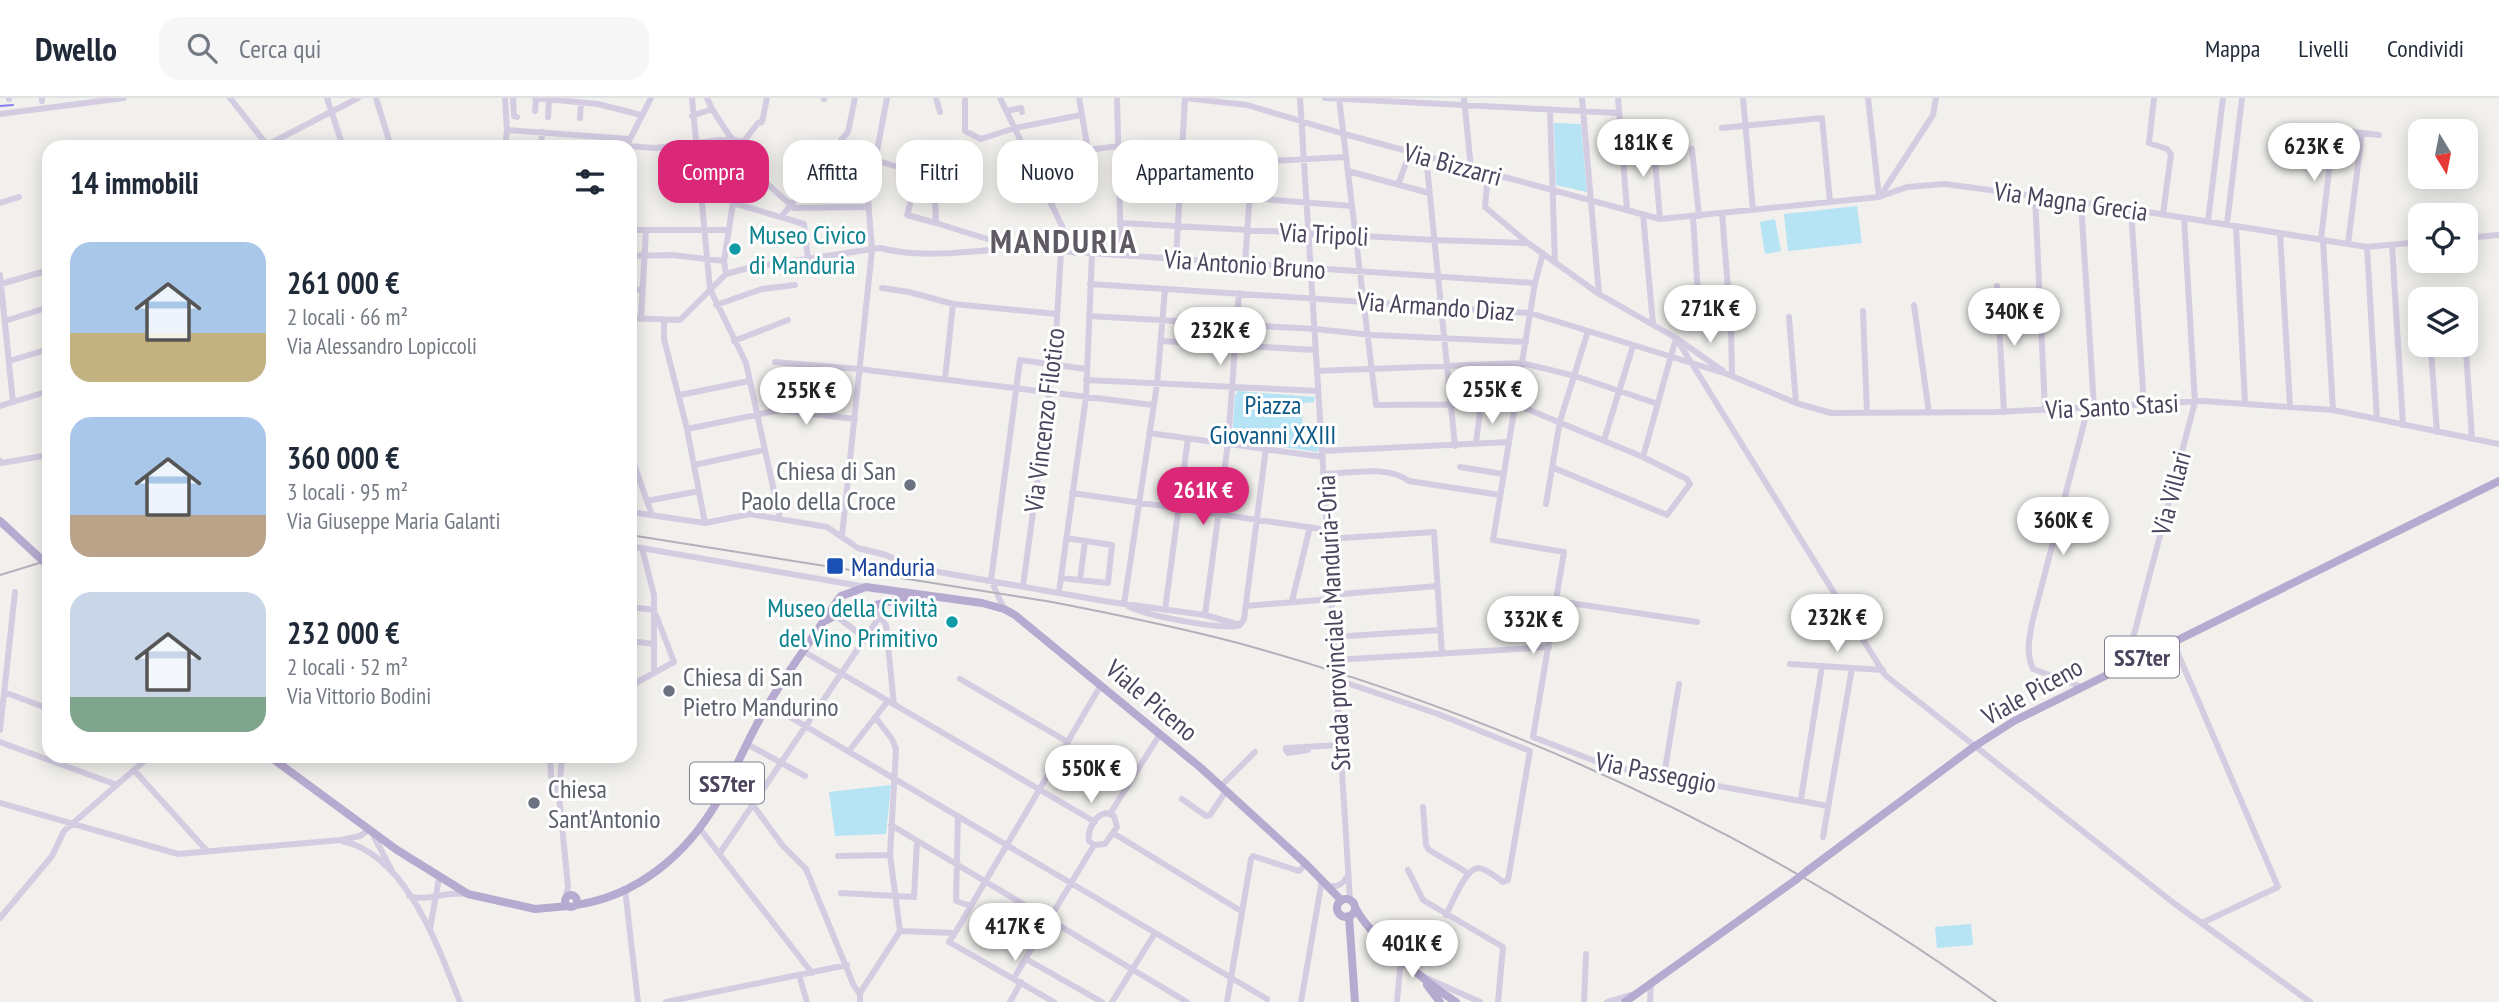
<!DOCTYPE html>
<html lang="it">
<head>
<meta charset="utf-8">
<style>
	body { margin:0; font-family:"PT Sans Narrow",sans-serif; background:#f6f6f7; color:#1f2937; height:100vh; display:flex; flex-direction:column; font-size:26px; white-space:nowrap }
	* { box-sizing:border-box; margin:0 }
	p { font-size:23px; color:#747a83 }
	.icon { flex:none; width:38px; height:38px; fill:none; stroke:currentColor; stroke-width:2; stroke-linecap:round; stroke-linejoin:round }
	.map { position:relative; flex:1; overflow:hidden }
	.details { position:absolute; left:42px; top:42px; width:595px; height:623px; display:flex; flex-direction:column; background:#fff; border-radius:21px; box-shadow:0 4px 18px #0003 }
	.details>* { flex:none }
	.banner { position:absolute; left:658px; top:42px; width:665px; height:63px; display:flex; gap:14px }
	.needle { width:46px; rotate:170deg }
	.tools { position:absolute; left:2408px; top:21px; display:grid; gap:14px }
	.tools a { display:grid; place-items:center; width:70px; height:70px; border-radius:14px; background:#fff; box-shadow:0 4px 18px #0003; font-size:35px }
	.price { position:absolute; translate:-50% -60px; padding:0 16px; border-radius:24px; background:#fff; color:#222; font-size:23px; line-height:46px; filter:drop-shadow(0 2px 4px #0008) }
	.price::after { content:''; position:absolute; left:50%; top:42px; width:21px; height:16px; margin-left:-10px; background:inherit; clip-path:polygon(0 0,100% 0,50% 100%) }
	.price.current { background:#db2777; color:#fff }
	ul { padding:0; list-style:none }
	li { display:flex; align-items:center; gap:21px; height:175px; padding:0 28px }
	li span { display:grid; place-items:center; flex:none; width:196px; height:140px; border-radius:21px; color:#555 }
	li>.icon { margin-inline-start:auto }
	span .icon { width:84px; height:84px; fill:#fffc; stroke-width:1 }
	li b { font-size:30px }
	h2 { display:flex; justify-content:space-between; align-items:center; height:84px; padding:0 28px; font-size:30px }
	.chip { padding:0 24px; border-radius:21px; background:#fff; box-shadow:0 4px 18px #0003; font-size:24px; line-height:63px }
	.chip.current { background:#db2777; color:#fff }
	header { display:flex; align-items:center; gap:42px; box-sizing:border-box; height:98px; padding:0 35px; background:#fff; border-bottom:2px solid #e0e1e3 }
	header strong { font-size:33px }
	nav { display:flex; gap:38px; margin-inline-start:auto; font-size:24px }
	.search { width:490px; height:63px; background:#f6f6f7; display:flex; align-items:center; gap:18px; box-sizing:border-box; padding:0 24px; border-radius:21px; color:#747a83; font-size:26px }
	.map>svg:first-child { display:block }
	.green { fill:#b6e4f4 }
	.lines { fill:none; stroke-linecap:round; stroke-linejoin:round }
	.stream { stroke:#867ef6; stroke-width:2 }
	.minor { stroke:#d4cde2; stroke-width:6 }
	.major { stroke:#b7aad0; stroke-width:8 }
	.rail { stroke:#b4afb9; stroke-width:2 }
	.minor-bridge { stroke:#d4cde2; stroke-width:6 }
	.major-bridge { stroke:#b7aad0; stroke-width:8 }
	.culture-dot { fill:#0f9aa8; stroke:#fff; stroke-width:2.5 }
	.worship-dot { fill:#6b7280; stroke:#fff; stroke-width:2.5 }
	.transit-dot { fill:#1a4fb4; stroke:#fff; stroke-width:2.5 }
	.labels { text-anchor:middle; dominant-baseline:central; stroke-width:6; stroke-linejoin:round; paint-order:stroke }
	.shield { fill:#fff; stroke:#827c8e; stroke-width:2 }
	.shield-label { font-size:24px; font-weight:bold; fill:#4c445d }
	.street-label { font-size:26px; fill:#4c445d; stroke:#fff }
	.culture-label { font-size:26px; fill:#0d838f; stroke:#fff; text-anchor:start }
	.park-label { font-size:26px; fill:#0c5a87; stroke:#fff }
	.worship-label { font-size:26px; fill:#5b616d; stroke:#fff; text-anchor:start }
	.transit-label { font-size:26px; fill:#164399; stroke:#fff; text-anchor:start }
	.district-label { font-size:33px; font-weight:bold; letter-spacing:2px; fill:#5e5963; stroke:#fff }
</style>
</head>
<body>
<header>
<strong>Dwello</strong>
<div class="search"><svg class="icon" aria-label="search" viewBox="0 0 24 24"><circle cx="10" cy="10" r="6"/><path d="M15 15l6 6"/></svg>Cerca qui</div>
<nav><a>Mappa</a><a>Livelli</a><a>Condividi</a></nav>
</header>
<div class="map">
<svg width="2499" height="904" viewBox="0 0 2499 904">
	<rect width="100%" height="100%" fill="#f1f0ed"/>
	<path class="green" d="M 1554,25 L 1581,26 L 1587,94 L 1556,87 Z
		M 1857,108 L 1862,145 L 1788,153 L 1784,116 Z
		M 1775,121 L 1781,153 L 1765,156 L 1760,124 Z
		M 1238,293 L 1315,299 L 1314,304 L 1304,305 L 1302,308 L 1303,340 L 1306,345 L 1319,349 L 1318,354 L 1232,342 L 1235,298 Z
		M 891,687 L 886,736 L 835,738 L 829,694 Z
		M 1971,826 L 1973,847 L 1937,850 L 1935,829 Z"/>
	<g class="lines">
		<path class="stream" d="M 0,8 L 13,7"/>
		<path class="minor" d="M 9,0 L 9,1
			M 42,0 L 42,3
			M 230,0 L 268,48
			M 327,0 L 343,49
			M 376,0 L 391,49
			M 513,0 L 514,18 L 517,19
			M 535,0 L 598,6 L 641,17
			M 692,0 L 710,191 L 746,265 L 780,421
			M 707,0 L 712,11 L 729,37 L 743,52 L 752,72 L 794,110 L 868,109
			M 936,0 L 940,14
			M 965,0 L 965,33 L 981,41 L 1015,30 L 1081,17
			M 1000,0 L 1075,155
			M 1079,0 L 1088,52 L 1118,48
			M 1117,0 L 1121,157
			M 1185,0 L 1247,7 L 1344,36 L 1660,121 L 1879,99 L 1907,89 L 1945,86 L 2116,109 L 2367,149 L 2420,144
			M 1300,0 L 1350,802
			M 1325,0 L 1619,15
			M 1339,0 L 1376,307 L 1515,306 L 1643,359 L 1687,381 L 1690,386 L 1667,417 L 1554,370
			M 1464,0 L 1471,70
			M 1582,0 L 1599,196
			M 1618,0 L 1627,111
			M 1743,0 L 1753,112
			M 1868,0 L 1879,99
			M 2154,0 L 2149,45 L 2167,51 L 2171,56 L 2163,116
			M 824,1 L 824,0
			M 337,11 L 358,0
			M 1550,12 L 1555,165
			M 535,13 L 536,0
			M 1006,13 L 1021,10 L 1022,14
			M 0,16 L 124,0
			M 692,18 L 712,11
			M 548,19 L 549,1
			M 580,20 L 581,4
			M 2308,28 L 2379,37
			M 1722,30 L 1822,20 L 1830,104
			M 507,32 L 629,41
			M 1653,39 L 1660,121
			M 720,42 L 735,92 L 724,163 L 726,176
			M 628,45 L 651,0
			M 267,47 L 327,16
			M 627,48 L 656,50 L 720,42 L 744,43 L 758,25 L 762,24 L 767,0
			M 505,49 L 507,32 L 505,0
			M 541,49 L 542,34
			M 1692,51 L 1699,118
			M 1426,58 L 1455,348
			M 875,62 L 934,80 L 936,125 L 1013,149
			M 1348,73 L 1429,95
			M 1488,75 L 1485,109 L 1528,145 L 1599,196 L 1676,240 L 1885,577 L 2175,806 L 2310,904
			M 919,76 L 907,117 L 936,125
			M 699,77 L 730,72
			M 1398,87 L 1410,54
			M 1119,90 L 1352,108
			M 1881,97 L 1933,17 L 1936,0
			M 2035,98 L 2045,312
			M 2081,104 L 2094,309
			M 0,105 L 19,99
			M 733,105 L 804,126 L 808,161
			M 2131,111 L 2144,307
			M 1722,115 L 1731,229 L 1732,278
			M 1643,116 L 1653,226
			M 782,118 L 831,56 L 839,50 L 841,42 L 848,34 L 855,0
			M 1693,118 L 1698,197
			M 2208,123 L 2223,0
			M 1120,125 L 1435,142 L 1528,145
			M 2227,126 L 2242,0
			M 2236,128 L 2245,305
			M 630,132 L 729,132
			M 2280,135 L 2290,308
			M 2466,140 L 2499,137
			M 2321,141 L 2334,31
			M 2323,142 L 2333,312
			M 2348,146 L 2362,35
			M 2392,147 L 2403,327
			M 2367,149 L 2377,321
			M 1543,155 L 1535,185 L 1493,442 L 1564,454 L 1533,639 L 1608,668 L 1828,708
			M 630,158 L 672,157 L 724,163
			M 1176,161 L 1185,0
			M 1245,166 L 1252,64 L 1346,59
			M 726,176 L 752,169 L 880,150 C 922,161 971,153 1014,150 L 1535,185
			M 0,177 L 13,304
			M 1,186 L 49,172
			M 1090,186 L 1530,215 L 1727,276 L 1796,305 L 1831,315 L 1997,314 L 2203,303 L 2333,312 L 2499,346
			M 1997,188 L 2004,314
			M 882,190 L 909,194 L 953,206 L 1057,216
			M 630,191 L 642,192
			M 716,207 L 762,191 L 795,187
			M 1914,207 L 1929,315
			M 1863,213 L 1867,315
			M 1089,218 L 1315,231 L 1372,237 L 1526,244
			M 1789,219 L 1796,305
			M 630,220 L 680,222 L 726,176
			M 641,221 L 646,132
			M 664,222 L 664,241 L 687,331 L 705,425
			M 5,223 L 49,209
			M 734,243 L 788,222
			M 1161,243 L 1315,252
			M 2431,253 L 2437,334
			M 2466,254 L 2472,341
			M 9,263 L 49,251
			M 775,264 L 859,271 L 1153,307
			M 1317,273 L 1522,265 L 1575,278 L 1658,306
			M 945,281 L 953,206
			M 1086,282 L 1318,293
			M 680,297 L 749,283
			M 0,308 L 49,293
			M 797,314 L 803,266
			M 687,331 L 780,312 L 855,321
			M 1149,335 L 1323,359
			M 1604,342 L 1633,248
			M 1476,345 L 1481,306
			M 1323,353 L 1509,344
			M 630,355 L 652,417
			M 1643,359 L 1676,240 L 1723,273
			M 0,363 L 1,365 L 49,357
			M 694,367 L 764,352
			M 1460,369 L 1503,376
			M 1325,376 C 1350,375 1387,367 1409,383 L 1500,397
			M 1072,395 L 1328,432
			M 647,403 L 699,393
			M 1546,406 L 1560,323 L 1588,233
			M 630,414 L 705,425 L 750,416 L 827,429 L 858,450 L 886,457 L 910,469 L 1110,504 L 1205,517 L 1240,527
			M 842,438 L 872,152 L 868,101 L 887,0
			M 1328,441 L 1434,434 L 1442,556
			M 630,448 L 866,489
			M 642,450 L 654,497 L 654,575
			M 1061,480 L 1108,485 L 1112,447 L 1066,440
			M 1080,482 L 1085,443
			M 1023,488 L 1055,252 L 1061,154
			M 1059,494 L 1086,299 L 1092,156
			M 1330,497 L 1437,488
			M 1292,503 L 1310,429
			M 1557,503 L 1697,524
			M 1124,506 L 1157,286 L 1165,191
			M 871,507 L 886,527 L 894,607
			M 1128,508 C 1147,518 1217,531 1237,528
			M 1246,508 L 1331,501
			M 630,509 L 654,512
			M 1004,511 L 991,482 L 1020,262 L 1086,271
			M 1165,512 L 1188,340
			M 1205,517 L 1228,345 L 1239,195
			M 840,521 L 865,540
			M 1240,527 L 1244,521 L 1266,350
			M 1332,539 L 1440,532
			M 630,543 L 654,546
			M 2173,544 L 2278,789 L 2202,825
			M 803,553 L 1095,724
			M 1334,562 L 1549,549
			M 1790,566 L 1883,572
			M 2126,567 L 2195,304 L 2184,120
			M 960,581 L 1068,644
			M 1335,581 L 1438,616 L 1530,653 L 1508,782 L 1503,784 C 1497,780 1486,770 1478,770 C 1465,771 1452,806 1446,817
			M 630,588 L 674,564 L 656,517
			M 2082,589 L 2033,571 C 2026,555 2029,542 2032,525 L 2088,310
			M 4,594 L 49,611
			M 768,606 L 1267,901
			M 0,632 L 15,494
			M 0,644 L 117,687
			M 747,646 L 805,678
			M 1309,649 L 1308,652 L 1288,655 L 1286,652 L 1286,650 L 1339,647
			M 849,653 L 887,604
			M 550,658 L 551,678 L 557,693
			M 562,658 L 559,697 L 568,789 L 566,798
			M 134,672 L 207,753
			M 731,677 L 783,748 L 806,771 L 854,888 L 860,896
			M 1664,677 L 1679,586
			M 1221,688 L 1255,654
			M 1182,701 L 1206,718 L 1210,717 L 1226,693
			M 1801,701 L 1822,568
			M 0,705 L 178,756 L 341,742 L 360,738 L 370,731 L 392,773
			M 1423,709 L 1426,747 L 1429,752 L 1468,775
			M 1106,715 L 1114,718 L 1117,729 L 1105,746 L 1094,747 L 1089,743 C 1087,732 1095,717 1106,715 Z
			M 1110,716 L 1160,636
			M 958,718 L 956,803 L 971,808
			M 891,727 L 1187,904
			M 700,731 L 812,875
			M 1113,735 L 1241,813
			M 1823,739 L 1852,570
			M 342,743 C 407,757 438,849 460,904
			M 720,755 L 880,518
			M 838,758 L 890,757
			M 1408,772 L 1423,802 L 1503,849 L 1498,904
			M 1327,787 C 1337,790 1342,787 1347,779
			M 625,791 L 638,904
			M 841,795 L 914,799 L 917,743
			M 409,798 C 427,804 445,793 465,796
			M 0,820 L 52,758 L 64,733 L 150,658
			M 430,831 L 439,780
			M 900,833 L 955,835 L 1101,587
			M 955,835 L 949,844 L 1054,904
			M 1026,861 L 1102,904
			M 799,877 L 807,904
			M 1424,879 L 1480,904
			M 1014,880 L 1094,747
			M 666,904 L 847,867
			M 860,904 L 860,895 L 900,833 L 890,757 L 896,651 L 892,641 L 875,619
			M 1010,904 L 1021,884
			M 1112,904 L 1155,835
			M 1227,904 L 1251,761 L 1253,758 L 1299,773 L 1306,766
			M 1301,904 L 1322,782
			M 1397,904 L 1401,859
			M 1584,904 L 1586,856
			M 1607,904 L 1637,895
			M 1650,904 L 1651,886"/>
		<path class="major" d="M 0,423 L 41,461
			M 827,522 L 836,517 L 912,498
			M 269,658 L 397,752 L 468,796 L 535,811 L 568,808
			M 1807,773 L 1975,648 L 2014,623 L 2499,383
			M565 803a6 6 0 1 1 12 0a6 6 0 1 1-12 0Z
			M1337 810a9 9 0 1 1 18 0a9 9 0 1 1-18 0Z
			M 576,807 C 637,798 686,757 717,704 C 736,672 749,637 769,605 C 790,570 815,537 837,503 L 841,498 L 866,489 L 982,505 L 1004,511 L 1015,517 L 1201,670 L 1306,766 L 1341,802
			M 1355,809 C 1368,837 1428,886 1456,904
			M 1349,818 L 1355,904
			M 1427,887 L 1440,904
			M 1625,904 L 1797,781"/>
		<path class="rail" d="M 630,437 L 1052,504 C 1114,516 1177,529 1238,545 C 1510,620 1767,739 1996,904
			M 0,477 L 49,462"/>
		<path class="minor-bridge" d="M 327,16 L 337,11"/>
		<path class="major-bridge" d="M 41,461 L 48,468
			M 1797,781 L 1807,773"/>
	</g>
	<g class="culture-dot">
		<circle cx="735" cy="151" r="7"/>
		<circle cx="952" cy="524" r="7"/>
	</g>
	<g class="worship-dot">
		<circle cx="910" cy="387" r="7"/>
		<circle cx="669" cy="593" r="7"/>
		<circle cx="534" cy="705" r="7"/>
	</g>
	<rect class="transit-dot" x="826" y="459" width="18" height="18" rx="3.5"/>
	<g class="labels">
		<g class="shield">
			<rect x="2105" y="538.5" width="74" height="41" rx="5"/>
			<rect x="690" y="664.5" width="74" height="41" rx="5"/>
		</g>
		<g class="shield-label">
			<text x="2142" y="559">SS7ter</text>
			<text x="727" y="685">SS7ter</text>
		</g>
		<g class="street-label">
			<text transform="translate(1453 66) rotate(15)">Via Bizzarri</text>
			<text transform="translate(2071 103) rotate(8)">Via Magna Grecia</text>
			<text transform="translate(1324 136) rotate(3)">Via Tripoli</text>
			<text transform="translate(1245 166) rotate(4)">Via Antonio Bruno</text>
			<text transform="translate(1436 208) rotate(4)">Via Armando Diaz</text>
			<text transform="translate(2112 308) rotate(-3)">Via Santo Stasi</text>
			<text transform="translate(1044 322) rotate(-83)">Via Vincenzo Filotico</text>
			<text transform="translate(2171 395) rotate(-75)">Via Villari</text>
			<text transform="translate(1333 525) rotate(-93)">Strada provinciale Manduria-Oria</text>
			<text transform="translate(2032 593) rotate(-29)">Viale Piceno</text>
			<text transform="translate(1152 602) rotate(40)">Viale Piceno</text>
			<text transform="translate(1656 674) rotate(11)">Via Passeggio</text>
		</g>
		<g class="culture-label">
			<text x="749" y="136">Museo Civico<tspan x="749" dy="30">di Manduria</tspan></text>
			<text x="938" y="509" text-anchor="end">Museo della Civiltà<tspan x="938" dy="30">del Vino Primitivo</tspan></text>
		</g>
		<g class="park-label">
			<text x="1273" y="306">Piazza<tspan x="1273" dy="30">Giovanni XXIII</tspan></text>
		</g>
		<g class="worship-label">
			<text x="896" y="372" text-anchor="end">Chiesa di San<tspan x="896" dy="30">Paolo della Croce</tspan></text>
			<text x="683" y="578">Chiesa di San<tspan x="683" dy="30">Pietro Mandurino</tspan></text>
			<text x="548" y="690">Chiesa<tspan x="548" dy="30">Sant'Antonio</tspan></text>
		</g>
		<g class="transit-label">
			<text x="851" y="468">Manduria</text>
		</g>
		<g class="district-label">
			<text x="1064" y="142">MANDURIA</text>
		</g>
	</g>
</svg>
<div class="tools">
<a><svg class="needle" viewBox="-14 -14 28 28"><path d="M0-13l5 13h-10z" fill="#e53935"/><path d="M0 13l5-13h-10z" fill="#747a83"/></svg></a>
<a><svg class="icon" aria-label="locate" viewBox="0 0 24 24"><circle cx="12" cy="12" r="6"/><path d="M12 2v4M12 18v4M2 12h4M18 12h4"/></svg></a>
<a><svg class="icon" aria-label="layers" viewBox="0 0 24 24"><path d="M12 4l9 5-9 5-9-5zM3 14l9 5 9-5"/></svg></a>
</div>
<b class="price" style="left:1643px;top:81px">181K €</b>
<b class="price" style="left:2314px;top:85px">623K €</b>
<b class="price" style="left:1710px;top:247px">271K €</b>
<b class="price" style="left:2014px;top:250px">340K €</b>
<b class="price" style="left:1220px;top:269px">232K €</b>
<b class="price" style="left:1492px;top:328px">255K €</b>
<b class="price" style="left:806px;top:329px">255K €</b>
<b class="price current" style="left:1203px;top:429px">261K €</b>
<b class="price" style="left:2063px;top:459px">360K €</b>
<b class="price" style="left:1837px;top:556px">232K €</b>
<b class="price" style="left:1533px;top:558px">332K €</b>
<b class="price" style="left:1091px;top:707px">550K €</b>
<b class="price" style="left:1015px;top:865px">417K €</b>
<b class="price" style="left:1412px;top:882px">401K €</b>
<div class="banner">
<a class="chip current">Compra</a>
<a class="chip">Affitta</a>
<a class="chip">Filtri</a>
<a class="chip">Nuovo</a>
<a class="chip">Appartamento</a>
</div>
<section class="details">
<h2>14 immobili<svg class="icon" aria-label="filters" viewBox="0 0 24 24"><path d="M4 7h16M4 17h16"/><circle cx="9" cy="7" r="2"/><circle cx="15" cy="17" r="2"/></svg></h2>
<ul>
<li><span style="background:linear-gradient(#a9c7e8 65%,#c2b280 0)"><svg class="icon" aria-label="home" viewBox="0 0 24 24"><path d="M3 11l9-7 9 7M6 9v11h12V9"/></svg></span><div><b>261 000 €</b><p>2 locali · 66 m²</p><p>Via Alessandro Lopiccoli</p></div></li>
<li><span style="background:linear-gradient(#a9c7e8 70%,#b9a48a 0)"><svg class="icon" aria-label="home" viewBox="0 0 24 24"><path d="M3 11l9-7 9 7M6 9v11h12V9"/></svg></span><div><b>360 000 €</b><p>3 locali · 95 m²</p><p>Via Giuseppe Maria Galanti</p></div></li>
<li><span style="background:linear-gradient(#c9d6e8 75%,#7fa58c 0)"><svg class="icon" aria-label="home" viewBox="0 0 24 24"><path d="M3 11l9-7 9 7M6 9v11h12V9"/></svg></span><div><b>232 000 €</b><p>2 locali · 52 m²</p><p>Via Vittorio Bodini</p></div></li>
</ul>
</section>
</div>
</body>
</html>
